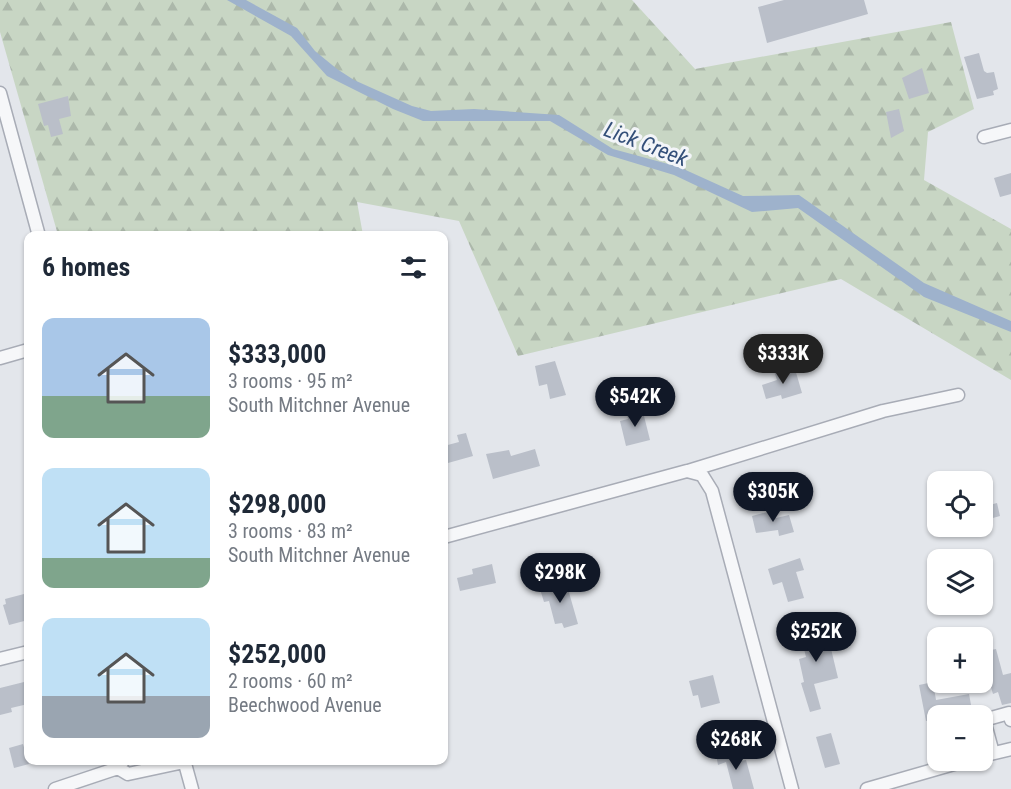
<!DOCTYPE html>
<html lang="en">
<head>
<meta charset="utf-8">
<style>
	body { margin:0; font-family:"Roboto Condensed",sans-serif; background:#f6f6f7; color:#1f2937; height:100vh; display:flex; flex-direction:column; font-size:22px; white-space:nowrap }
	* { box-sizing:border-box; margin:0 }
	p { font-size:20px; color:#747a83 }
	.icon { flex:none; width:33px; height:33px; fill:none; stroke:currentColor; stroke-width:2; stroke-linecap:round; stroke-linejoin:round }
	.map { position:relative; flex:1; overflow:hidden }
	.sheet { position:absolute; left:24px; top:231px; width:424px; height:534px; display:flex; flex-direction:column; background:#fff; border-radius:12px; box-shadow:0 2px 4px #0004 }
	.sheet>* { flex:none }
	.tools { position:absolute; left:927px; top:471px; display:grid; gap:12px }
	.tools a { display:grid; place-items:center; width:66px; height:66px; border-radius:12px; background:#fff; box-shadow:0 2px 4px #0004; font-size:30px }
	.price { position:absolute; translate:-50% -51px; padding:0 14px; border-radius:21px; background:#111827; color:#fff; font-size:20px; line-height:39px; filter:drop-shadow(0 2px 3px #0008) }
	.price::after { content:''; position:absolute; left:50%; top:36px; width:18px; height:14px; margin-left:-9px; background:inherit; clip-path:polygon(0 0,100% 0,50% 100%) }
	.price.selected { background:#222; color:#fff }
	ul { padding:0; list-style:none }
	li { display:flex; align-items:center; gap:18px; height:150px; padding:0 18px }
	li span { display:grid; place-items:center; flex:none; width:168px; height:120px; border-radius:12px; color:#555 }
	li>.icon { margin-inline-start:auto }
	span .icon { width:72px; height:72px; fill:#fffc; stroke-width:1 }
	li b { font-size:26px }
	h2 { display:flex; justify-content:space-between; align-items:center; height:72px; padding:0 18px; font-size:26px }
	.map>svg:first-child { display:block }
	.forest { fill:url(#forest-firs) }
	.water { fill:#9eb2cc }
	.building { fill:#babfc9 }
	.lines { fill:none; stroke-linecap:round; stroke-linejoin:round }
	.minor-casing { stroke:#a8acb6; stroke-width:15 }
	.minor { stroke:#f6f7f9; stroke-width:12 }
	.labels { text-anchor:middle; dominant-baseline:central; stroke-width:6; stroke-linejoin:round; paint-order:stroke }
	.water-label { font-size:22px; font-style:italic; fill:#334f79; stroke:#f3f5f9 }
</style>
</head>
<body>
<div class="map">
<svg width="1011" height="789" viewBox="0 0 1011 789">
	<defs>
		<pattern id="forest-firs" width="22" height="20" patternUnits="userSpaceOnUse" patternTransform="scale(1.5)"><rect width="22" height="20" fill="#c8d6c4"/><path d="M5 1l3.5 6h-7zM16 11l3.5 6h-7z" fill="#acb8aa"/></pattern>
	</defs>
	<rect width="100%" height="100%" fill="#e3e6eb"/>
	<path class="forest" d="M 0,0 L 632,0 L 695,69 L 951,22 L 974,109 L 928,132 L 924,180 L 1011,229 L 1011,380 L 841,279 L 518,356 L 459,221 L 357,202 L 363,235 L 58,235 L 0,32 Z"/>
	<path class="water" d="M 227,0 L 246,0 L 297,28 L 315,51 L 337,69 L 354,80 L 412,106 L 431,111 L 474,109 L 559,115 L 613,149 L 679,167 L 743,196 L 799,195 L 924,283 L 1011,321 L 1011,332 L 924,297 L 798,208 L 752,212 L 674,175 L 608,155 L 550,121 L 423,121 L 393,109 L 327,76 L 291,36 Z"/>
	<path class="building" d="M 784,0 L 864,0 L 868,14 L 767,43 L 758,7 Z
		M 979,53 L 984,71 L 987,73 L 994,72 L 998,89 L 993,91 L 994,95 L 977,99 L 964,57 Z
		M 922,68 L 929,93 L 909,99 L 902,78 Z
		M 68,96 L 71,116 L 59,119 L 63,134 L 51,137 L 48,125 L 44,126 L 38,104 Z
		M 899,109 L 904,131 L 891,138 L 886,112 Z
		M 1011,173 L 1011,194 L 1000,197 L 994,178 Z
		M 555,361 L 566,395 L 550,399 L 547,384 L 539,386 L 535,366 Z
		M 785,368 L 786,371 L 795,369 L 802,393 L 782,399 L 781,395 L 766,399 L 762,385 L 777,380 L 774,371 Z
		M 642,408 L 650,440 L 626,446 L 620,421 L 628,419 L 626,412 Z
		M 466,433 L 473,456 L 448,463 L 444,446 L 459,442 L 457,435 Z
		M 535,449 L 540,466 L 493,479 L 486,454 L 509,450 L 511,456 Z
		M 997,503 L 1000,516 L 982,521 L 982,507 Z
		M 775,510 L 776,518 L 789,515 L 794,532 L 779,536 L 778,530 L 756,533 L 752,516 Z
		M 800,558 L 804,570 L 796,572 L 804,598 L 788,602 L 782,582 L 773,585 L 768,569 Z
		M 492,564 L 496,583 L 460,591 L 457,578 L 473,574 L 472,569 Z
		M 566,582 L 578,624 L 564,628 L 562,623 L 555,624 L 549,601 L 544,602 L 540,589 Z
		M 24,594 L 25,598 L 28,597 L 28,620 L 9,625 L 3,605 L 6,604 L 5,599 Z
		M 820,624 L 822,634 L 827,632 L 838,678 L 814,684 L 821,709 L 810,712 L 801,683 L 804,682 L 799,659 L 806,657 L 799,629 Z
		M 996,649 L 1003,675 L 1011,673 L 1011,703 L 1002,705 L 998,692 L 993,694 L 982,657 L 982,652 Z
		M 713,675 L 720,703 L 701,708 L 698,695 L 693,696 L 689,681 Z
		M 28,681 L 28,704 L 11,708 L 12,712 L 0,715 L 0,688 Z
		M 933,682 L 936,700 L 969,694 L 972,710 L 954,716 L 938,716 L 938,719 L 926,721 L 919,685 Z
		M 831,733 L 840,764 L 825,768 L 816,737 Z
		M 23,744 L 29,764 L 14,768 L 9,748 Z
		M 733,750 L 736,762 L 746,760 L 754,789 L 733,789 L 726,762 L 718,765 L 716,754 Z"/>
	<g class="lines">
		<g class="minor-casing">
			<path id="minor" d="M 0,93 L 39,236
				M 984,137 L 1011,130
				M 0,358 L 28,350
				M 688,471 L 883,411 L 958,395
				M 444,537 L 687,471 L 702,475 L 712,491 L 792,789
				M 0,659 L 28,652
				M 993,753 L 984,720 L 1009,713 L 1011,720
				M 982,756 L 1011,749
				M 184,760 L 192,789
				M 118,768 L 128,774 L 184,762
				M 55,789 L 118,768 L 124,760
				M 867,789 L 968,760"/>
		</g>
		<use href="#minor" class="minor"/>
	</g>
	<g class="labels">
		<g class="water-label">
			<text transform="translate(646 144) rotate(21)">Lick Creek</text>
		</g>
	</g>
</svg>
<div class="tools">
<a><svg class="icon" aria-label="locate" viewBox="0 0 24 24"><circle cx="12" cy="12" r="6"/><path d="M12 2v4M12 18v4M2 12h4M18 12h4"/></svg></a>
<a><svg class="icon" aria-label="layers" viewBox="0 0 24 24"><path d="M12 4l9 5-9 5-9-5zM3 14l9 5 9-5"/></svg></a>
<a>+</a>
<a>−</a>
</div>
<b class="price selected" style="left:783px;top:385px">$333K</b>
<b class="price" style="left:635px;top:428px">$542K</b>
<b class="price" style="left:773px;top:523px">$305K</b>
<b class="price" style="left:560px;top:604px">$298K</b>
<b class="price" style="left:816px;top:663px">$252K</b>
<b class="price" style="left:736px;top:771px">$268K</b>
<section class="sheet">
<h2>6 homes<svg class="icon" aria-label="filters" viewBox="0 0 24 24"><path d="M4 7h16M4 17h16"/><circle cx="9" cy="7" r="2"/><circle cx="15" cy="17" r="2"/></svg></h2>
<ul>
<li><span style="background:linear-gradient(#a9c7e8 65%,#7fa58c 0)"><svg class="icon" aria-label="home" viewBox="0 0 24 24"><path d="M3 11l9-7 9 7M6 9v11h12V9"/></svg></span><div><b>$333,000</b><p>3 rooms · 95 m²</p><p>South Mitchner Avenue</p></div></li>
<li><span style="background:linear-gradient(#bfe0f5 75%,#7fa58c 0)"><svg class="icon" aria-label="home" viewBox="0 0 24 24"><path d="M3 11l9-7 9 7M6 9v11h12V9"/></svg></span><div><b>$298,000</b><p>3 rooms · 83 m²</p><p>South Mitchner Avenue</p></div></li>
<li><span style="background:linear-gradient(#bfe0f5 65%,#9aa5b1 0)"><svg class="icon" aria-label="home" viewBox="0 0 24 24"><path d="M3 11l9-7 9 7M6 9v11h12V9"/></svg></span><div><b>$252,000</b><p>2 rooms · 60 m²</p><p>Beechwood Avenue</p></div></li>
</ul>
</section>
</div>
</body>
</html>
